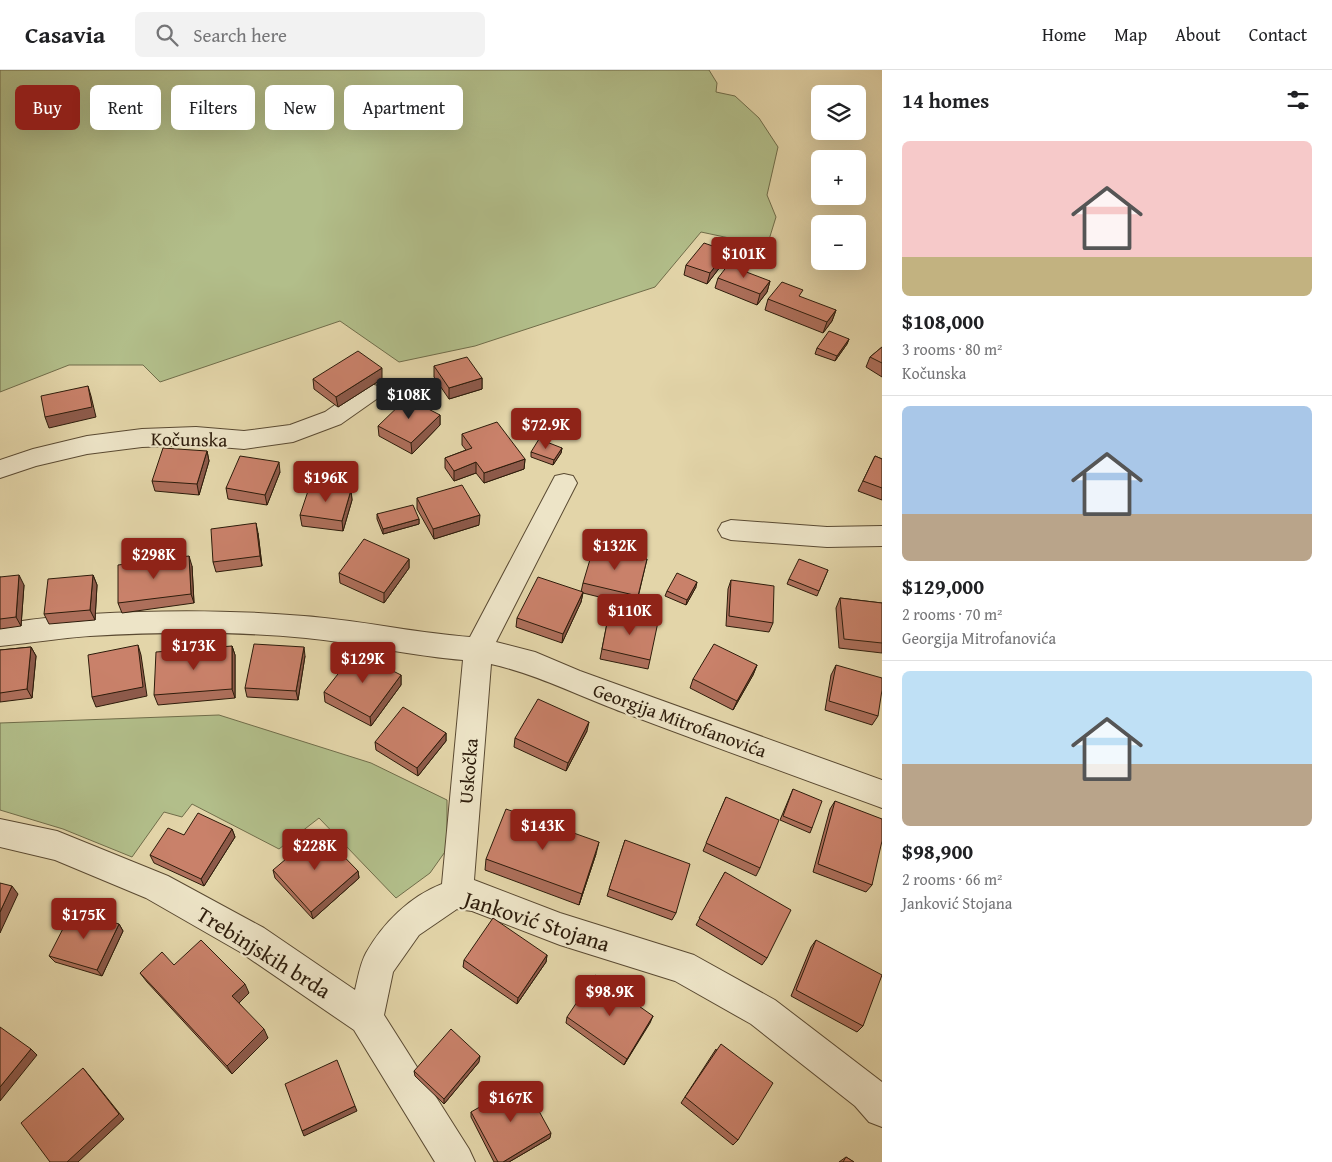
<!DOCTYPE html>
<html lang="en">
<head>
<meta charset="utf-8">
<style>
	body { margin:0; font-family:"Gentium Book Plus",serif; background:#f2f2f2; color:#202124; height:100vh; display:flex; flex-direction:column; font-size:19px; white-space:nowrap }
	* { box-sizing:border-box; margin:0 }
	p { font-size:16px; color:#757577 }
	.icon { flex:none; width:28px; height:28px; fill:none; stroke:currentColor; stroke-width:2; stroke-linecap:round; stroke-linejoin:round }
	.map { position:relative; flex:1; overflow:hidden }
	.sheet { display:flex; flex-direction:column; background:#fff; width:450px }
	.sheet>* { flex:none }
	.banner { position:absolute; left:15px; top:15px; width:475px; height:45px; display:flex; gap:10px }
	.buttons { position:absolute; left:811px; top:15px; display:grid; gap:10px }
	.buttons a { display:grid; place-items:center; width:55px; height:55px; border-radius:8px; background:#fff; box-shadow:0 5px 20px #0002; font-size:25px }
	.price { position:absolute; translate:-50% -42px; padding:0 11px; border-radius:5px; background:#8f2418; color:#fff; font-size:16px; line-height:32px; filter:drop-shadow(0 1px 2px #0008) }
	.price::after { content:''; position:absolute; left:50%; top:30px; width:15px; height:11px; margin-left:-8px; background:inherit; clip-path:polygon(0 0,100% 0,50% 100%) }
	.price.on { background:#222; color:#fff }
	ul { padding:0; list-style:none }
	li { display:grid; align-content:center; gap:10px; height:265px; padding:0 20px }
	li+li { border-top:1px solid #e0e0e0 }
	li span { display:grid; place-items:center; height:155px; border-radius:8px; color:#555 }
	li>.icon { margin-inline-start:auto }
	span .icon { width:90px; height:90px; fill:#fffc; stroke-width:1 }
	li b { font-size:21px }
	h2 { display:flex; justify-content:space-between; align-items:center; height:60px; padding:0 20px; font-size:21px }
	.tag { padding:0 18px; border-radius:8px; background:#fff; box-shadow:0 5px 20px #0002; font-size:18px; line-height:45px }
	.tag.on { background:#8f2418; color:#fff }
	header { display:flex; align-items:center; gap:30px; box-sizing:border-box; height:70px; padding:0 25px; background:#fff; border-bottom:1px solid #e0e0e0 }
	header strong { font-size:24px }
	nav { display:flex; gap:28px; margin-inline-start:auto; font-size:18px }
	.search { width:350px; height:45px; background:#f2f2f2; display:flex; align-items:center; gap:12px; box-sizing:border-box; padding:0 18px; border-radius:8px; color:#757577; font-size:19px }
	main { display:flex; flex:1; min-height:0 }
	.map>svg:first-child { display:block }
	.green { fill:#b2be8a; stroke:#706d4a }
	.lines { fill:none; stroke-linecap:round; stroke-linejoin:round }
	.street-casing { stroke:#5a4a32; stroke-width:2 }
	.street { fill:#ede4c7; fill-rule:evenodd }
	.wall { fill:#ad6f5b; stroke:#2d1c0b }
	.shaded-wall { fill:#8d5a4a; stroke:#2d1c0b }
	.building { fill:#c9816a; stroke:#2d1c0b }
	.labels { text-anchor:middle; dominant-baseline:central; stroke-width:4.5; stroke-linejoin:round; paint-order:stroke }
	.street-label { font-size:19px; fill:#2d1c0b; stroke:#ede4c7 }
	.near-street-label { font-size:22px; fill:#2d1c0b; stroke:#ede4c7 }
</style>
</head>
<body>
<header>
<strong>Casavia</strong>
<div class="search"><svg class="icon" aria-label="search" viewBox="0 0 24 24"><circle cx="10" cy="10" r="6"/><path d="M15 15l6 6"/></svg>Search here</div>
<nav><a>Home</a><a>Map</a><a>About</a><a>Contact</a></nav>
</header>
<main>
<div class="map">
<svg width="882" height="1092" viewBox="0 0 882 1092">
	<rect width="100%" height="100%" fill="#e3d5a9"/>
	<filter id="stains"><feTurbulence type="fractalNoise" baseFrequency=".004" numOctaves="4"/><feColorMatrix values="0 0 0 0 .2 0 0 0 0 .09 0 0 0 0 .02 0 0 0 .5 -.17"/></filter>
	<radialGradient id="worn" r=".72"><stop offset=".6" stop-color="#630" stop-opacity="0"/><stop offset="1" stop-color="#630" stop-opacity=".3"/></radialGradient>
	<path class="green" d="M 0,0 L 709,0 L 717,13 L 716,22 L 735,26 L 759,48 L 778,77 L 767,125 L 776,147 L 767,176 L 701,162 L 655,217 L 475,276 L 399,292 L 340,251 L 160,312 L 143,295 L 69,295 L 0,322 Z
		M 219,645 L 371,693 L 447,730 L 447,779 L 430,803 L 396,828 L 319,748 L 279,779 L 192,734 L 182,747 L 164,742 L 132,787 L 63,759 L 0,740 L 0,653 Z"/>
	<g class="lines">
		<g class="street-casing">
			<path id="street" d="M 370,314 L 378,316 L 382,322 L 378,328 L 341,354 L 293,372 L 244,379 L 196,375 L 142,377 L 87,384 L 36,396 L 0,408 L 0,390 L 33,379 L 87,366 L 142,359 L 196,357 L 244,361 L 290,355 L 325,342 L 362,316 Z
				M 564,404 L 573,406 L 577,413 L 496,572 L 535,582 L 580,601 L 882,710 L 882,738 C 795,706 709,675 622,642 C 579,626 536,604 491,594 L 474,810 L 560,843 L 694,885 L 775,930 L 882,1012 L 882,1057 L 869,1052 L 855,1036 L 751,954 L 675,911 L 560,875 L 472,841 L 457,839 L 419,865 L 393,902 L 384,945 L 469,1079 L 475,1092 L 435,1092 L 354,960 L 240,882 L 146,828 L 55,790 L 0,777 L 0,749 L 57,761 L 168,806 L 264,858 L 355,920 C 358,908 360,894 366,883 C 383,853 409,827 442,814 L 463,590 C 410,586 358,573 306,568 C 234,561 162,562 90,566 C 60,568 30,573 0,576 L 0,554 C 30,550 61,545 91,544 C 162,540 233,540 304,546 C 360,550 414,563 470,567 L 555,406 Z
				M 731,450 L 827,457 L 882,456 L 882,476 L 827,477 L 731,470 L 722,467 L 718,460 L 722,453 Z"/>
		</g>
		<use href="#street" class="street"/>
	</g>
	<path class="wall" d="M 727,181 L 724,192 L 707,214 L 684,205 L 686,195 Z
		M 718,208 L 770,211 L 767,222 L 757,235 L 715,218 Z
		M 768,229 L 836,240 L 832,251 L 823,263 L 765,240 Z
		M 849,269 L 847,274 L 835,291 L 815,284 L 817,278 Z
		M 882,277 L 882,307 L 866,297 L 870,287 Z
		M 434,296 L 482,308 L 482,319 L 449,329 L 434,307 Z
		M 313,309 L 382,309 L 338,337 L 314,319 Z
		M 440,345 L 440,355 L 412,384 L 379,366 L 378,356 Z
		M 462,364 L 525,389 L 524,399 L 484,413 L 476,403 L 454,411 L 445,398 L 445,388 L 466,380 L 462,375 Z
		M 562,378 L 561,383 L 553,395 L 531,387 L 531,382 Z
		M 207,381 L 209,391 L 199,425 L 155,421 L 152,411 Z
		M 875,386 L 882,389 L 882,430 L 858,421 Z
		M 280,402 L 267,435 L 228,429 L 226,418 Z
		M 351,420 L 352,430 L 343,461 L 302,456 L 300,445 Z
		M 417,428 L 479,455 L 434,469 L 417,439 Z
		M 377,444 L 419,449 L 419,454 L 383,464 L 377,449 Z
		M 258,463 L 262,496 L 216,502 L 213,492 Z
		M 409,489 L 409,498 L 384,533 L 340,513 L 339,503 Z
		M 647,489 L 636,536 L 583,523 L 581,532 L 562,573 L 516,557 L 517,548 L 581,522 L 583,513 Z
		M 192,496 L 194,533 L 122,543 L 118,533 Z
		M 828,500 L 817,526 L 787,514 L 789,509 Z
		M 93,505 L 97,515 L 95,550 L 49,554 L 44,544 Z
		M 0,507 L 24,515 L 21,556 L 0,559 Z
		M 731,510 L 773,553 L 769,562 L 726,556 L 728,519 Z
		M 696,517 L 686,535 L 665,526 L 667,521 Z
		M 840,528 L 882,533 L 882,583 L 839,578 L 836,538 Z
		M 609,543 L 650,590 L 648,599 L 600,589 Z
		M 232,576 L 235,585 L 235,628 L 158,635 L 154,625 Z
		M 31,577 L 36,586 L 32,628 L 0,632 L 0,580 Z
		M 305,586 L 298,630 L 247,627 L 245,618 Z
		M 757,595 L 753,605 L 733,640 L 690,618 L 693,609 Z
		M 836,595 L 878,646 L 872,655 L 825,640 L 831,605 Z
		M 401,605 L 401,615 L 371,656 L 325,632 L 324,622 Z
		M 587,661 L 566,701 L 514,677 L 515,668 Z
		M 446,663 L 446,671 L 418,706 L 376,680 L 375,672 Z
		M 793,719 L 812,758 L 810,763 L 780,750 Z
		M 726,727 L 760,798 L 756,806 L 703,781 Z
		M 835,731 L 872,815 L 866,822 L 813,802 L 830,739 Z
		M 232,759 L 235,767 L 204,816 L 154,793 L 150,785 L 184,765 Z
		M 625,770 L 676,843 L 672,850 L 607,826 Z
		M 596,784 L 579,835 L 485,800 L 486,789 Z
		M 273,800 L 358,801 L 359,808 L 313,849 L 275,808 Z
		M 725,802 L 767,888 L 762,895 L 696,855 Z
		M 119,854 L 123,861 L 102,906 L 55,892 L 49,886 Z
		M 816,870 L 863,956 L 857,962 L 791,926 L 811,877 Z
		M 547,885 L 546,892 L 517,934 L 463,897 L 464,890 Z
		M 174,895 L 249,923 L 239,933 L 268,968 L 232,1004 L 147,912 L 140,903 Z
		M 653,946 L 624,995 L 566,953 L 567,947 Z
		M 716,979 L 738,1070 L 733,1075 L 681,1033 Z
		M 479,992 L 444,1034 L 415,1006 L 414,1001 Z
		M 471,1042 L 550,1068 L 509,1092 L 494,1092 L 471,1047 Z
		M 846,1087 L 854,1092 L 839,1092 Z"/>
	<path class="shaded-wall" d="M 727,181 L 724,192 L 707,214 L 710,203 Z
		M 770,211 L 767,222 L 757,235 L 760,224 Z
		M 836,240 L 832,251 L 823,263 L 827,252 Z
		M 849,269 L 847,274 L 835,291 L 837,286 Z
		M 382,298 L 382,309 L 338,337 L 336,327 Z
		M 482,308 L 482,319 L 449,329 L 449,318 Z
		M 88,316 L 91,326 L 96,347 L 49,358 L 45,347 Z
		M 440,345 L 440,355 L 412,384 L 411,373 Z
		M 562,378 L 561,383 L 553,395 L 554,390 Z
		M 207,381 L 209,391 L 199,425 L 197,414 Z
		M 525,389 L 524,399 L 484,413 L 484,403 Z
		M 279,392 L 280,402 L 267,435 L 265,425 Z
		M 476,392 L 476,403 L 454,411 L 454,401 Z
		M 351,420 L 352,430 L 343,461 L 342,451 Z
		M 480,445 L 479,455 L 434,469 L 433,459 Z
		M 419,449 L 419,454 L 383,464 L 383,459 Z
		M 256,453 L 258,463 L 262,496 L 260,486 Z
		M 189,486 L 192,496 L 194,533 L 191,524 Z
		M 409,489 L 409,498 L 384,533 L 384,523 Z
		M 19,505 L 24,515 L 21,556 L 16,547 Z
		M 93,505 L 97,515 L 95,550 L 90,540 Z
		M 697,512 L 696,517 L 686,535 L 687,530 Z
		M 583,522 L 581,532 L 562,573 L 563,564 Z
		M 138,575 L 141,585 L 147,626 L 96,637 L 92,627 Z
		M 232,576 L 235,585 L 235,628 L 232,619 Z
		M 31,577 L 36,586 L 32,628 L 27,619 Z
		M 304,577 L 305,586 L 298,630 L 296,621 Z
		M 757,595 L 753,605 L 733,640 L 737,631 Z
		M 401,605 L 401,615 L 371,656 L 370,647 Z
		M 589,652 L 587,661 L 566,701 L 568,693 Z
		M 446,663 L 446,671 L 418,706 L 417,698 Z
		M 232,759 L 235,767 L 204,816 L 201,809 Z
		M 599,772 L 596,784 L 579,835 L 582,824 Z
		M 358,801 L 359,808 L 313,849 L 311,842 Z
		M 12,816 L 18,824 L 0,863 L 0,842 Z
		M 119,854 L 123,861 L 102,906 L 97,900 Z
		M 547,885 L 546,892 L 517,934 L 518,928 Z
		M 245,914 L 249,923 L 237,935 L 232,926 Z
		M 653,946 L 650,953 L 624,995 L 627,989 Z
		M 264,959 L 268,968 L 232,1004 L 227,996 Z
		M 31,979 L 37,985 L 0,1031 L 0,1017 Z
		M 480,986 L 479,992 L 444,1034 L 444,1029 Z
		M 83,998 L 88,1004 L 124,1049 L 78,1092 L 67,1092 Z
		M 355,1036 L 357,1041 L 304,1066 L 302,1061 Z
		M 551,1063 L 550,1068 L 509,1092 L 503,1092 Z"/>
	<path class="building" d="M 704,173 L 727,181 L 710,203 L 686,195 Z
		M 728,195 L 770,211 L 760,224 L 718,208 Z
		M 782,212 L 803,220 L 799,226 L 836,240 L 827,252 L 768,229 Z
		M 829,261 L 849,269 L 837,286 L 817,278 Z
		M 882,277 L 882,293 L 870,287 Z
		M 358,281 L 382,298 L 336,327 L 313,309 Z
		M 467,287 L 482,308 L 449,318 L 434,296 Z
		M 88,316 L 92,337 L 45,347 L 41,326 Z
		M 407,328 L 440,345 L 411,373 L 378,356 Z
		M 497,352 L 525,389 L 484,403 L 476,392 L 454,401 L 445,388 L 472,378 L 462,364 Z
		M 539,369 L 562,378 L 554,390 L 531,382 Z
		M 163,378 L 207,381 L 197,414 L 152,411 Z
		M 240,386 L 279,392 L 265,425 L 226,418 Z
		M 875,386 L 882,389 L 882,418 L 863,411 Z
		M 310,415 L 351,420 L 342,451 L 300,445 Z
		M 462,415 L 480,445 L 433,459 L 417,428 Z
		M 413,435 L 419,449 L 383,459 L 377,444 Z
		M 256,453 L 260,486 L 213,492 L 211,459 Z
		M 364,469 L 409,489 L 384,523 L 339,503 Z
		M 594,476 L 647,489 L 638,526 L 583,513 Z
		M 189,486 L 191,524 L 118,533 L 118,495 Z
		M 799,489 L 828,500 L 819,521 L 789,509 Z
		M 677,503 L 697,512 L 687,530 L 667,521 Z
		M 19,505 L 16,547 L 0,549 L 0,507 Z
		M 93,505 L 90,540 L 44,544 L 48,509 Z
		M 538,507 L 583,522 L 563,564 L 517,548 Z
		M 731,510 L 774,516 L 773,553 L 729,546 Z
		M 840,528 L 882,533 L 882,573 L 844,569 Z
		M 609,543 L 658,552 L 650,590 L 602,579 Z
		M 254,574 L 304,577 L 296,621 L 245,618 Z
		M 714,574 L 757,595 L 737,631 L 693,609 Z
		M 138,575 L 143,617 L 92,627 L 88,585 Z
		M 232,576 L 232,619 L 154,625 L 156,582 Z
		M 31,577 L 27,619 L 0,623 L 0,580 Z
		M 355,582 L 401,605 L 370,647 L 324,622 Z
		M 836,595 L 882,608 L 882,620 L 878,646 L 829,631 Z
		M 538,629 L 589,652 L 568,693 L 515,668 Z
		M 403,637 L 446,663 L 417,698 L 375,672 Z
		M 793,719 L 822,731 L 812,758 L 783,746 Z
		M 726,727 L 779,750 L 760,798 L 706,773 Z
		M 835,731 L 882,749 L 882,771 L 872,815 L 818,794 Z
		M 506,739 L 599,772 L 582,824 L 486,789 Z
		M 198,743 L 232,759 L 201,809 L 150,785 L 168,758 L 184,765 Z
		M 319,761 L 358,801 L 311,842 L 273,800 Z
		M 625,770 L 690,794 L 676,843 L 609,819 Z
		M 725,802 L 791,840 L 767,888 L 699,848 Z
		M 0,813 L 12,816 L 0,842 Z
		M 72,841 L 119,854 L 97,900 L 49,886 Z
		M 493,848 L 547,885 L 518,928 L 464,890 Z
		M 201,870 L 245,914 L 232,926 L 264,959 L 227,996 L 140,903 L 162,882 L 174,895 Z
		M 816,870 L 882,905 L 863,956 L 796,920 Z
		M 595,905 L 653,946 L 627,989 L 567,947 Z
		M 0,957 L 31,979 L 0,1017 Z
		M 451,959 L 480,986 L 444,1029 L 414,1001 Z
		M 721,974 L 773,1013 L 738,1070 L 685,1027 Z
		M 337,990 L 355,1036 L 302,1061 L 285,1014 Z
		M 83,998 L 119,1044 L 67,1092 L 50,1092 L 21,1053 Z
		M 523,1012 L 551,1063 L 503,1092 L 498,1092 L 471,1042 Z
		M 846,1087 L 854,1092 L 843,1092 Z"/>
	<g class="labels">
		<g class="street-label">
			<text transform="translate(189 369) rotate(1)">Kočunska</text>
			<text transform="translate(680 650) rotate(20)">Georgija Mitrofanovića</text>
			<text transform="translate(468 701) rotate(-85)">Uskočka</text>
		</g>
		<g class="near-street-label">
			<text transform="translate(537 851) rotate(18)">Janković Stojana</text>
			<text transform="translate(264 882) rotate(32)">Trebinjskih brda</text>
		</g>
	</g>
	<rect width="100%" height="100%" filter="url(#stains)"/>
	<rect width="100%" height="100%" fill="url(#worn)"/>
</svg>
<div class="buttons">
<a><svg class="icon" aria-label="layers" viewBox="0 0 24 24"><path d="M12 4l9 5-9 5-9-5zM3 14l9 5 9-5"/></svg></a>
<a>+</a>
<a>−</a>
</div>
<b class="price" style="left:744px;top:209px">$101K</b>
<b class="price on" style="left:409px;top:350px">$108K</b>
<b class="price" style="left:546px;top:380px">$72.9K</b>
<b class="price" style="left:326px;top:433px">$196K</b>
<b class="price" style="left:615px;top:501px">$132K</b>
<b class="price" style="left:154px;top:510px">$298K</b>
<b class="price" style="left:630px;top:566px">$110K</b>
<b class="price" style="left:194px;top:601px">$173K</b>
<b class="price" style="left:363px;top:614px">$129K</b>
<b class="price" style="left:543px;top:781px">$143K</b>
<b class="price" style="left:315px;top:801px">$228K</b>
<b class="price" style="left:84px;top:870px">$175K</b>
<b class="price" style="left:610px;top:947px">$98.9K</b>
<b class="price" style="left:511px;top:1053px">$167K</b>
<div class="banner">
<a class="tag on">Buy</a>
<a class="tag">Rent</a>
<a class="tag">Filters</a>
<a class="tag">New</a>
<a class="tag">Apartment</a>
</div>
</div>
<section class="sheet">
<h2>14 homes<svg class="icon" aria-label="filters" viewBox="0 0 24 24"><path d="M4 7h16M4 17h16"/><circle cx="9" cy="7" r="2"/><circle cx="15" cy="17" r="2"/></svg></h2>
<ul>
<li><span style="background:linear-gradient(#f6c9c9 75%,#c2b280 0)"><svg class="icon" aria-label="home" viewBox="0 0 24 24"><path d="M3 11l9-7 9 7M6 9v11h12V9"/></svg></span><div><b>$108,000</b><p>3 rooms · 80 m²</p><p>Kočunska</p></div></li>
<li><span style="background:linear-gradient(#a9c7e8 70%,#b9a48a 0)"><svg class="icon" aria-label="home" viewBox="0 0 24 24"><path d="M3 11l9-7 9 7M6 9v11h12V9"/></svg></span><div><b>$129,000</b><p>2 rooms · 70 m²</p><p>Georgija Mitrofanovića</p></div></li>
<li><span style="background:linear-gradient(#bfe0f5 60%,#b9a48a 0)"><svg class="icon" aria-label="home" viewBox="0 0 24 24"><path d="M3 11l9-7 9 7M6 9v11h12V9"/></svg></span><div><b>$98,900</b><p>2 rooms · 66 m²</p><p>Janković Stojana</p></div></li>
</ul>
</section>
</main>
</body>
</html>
